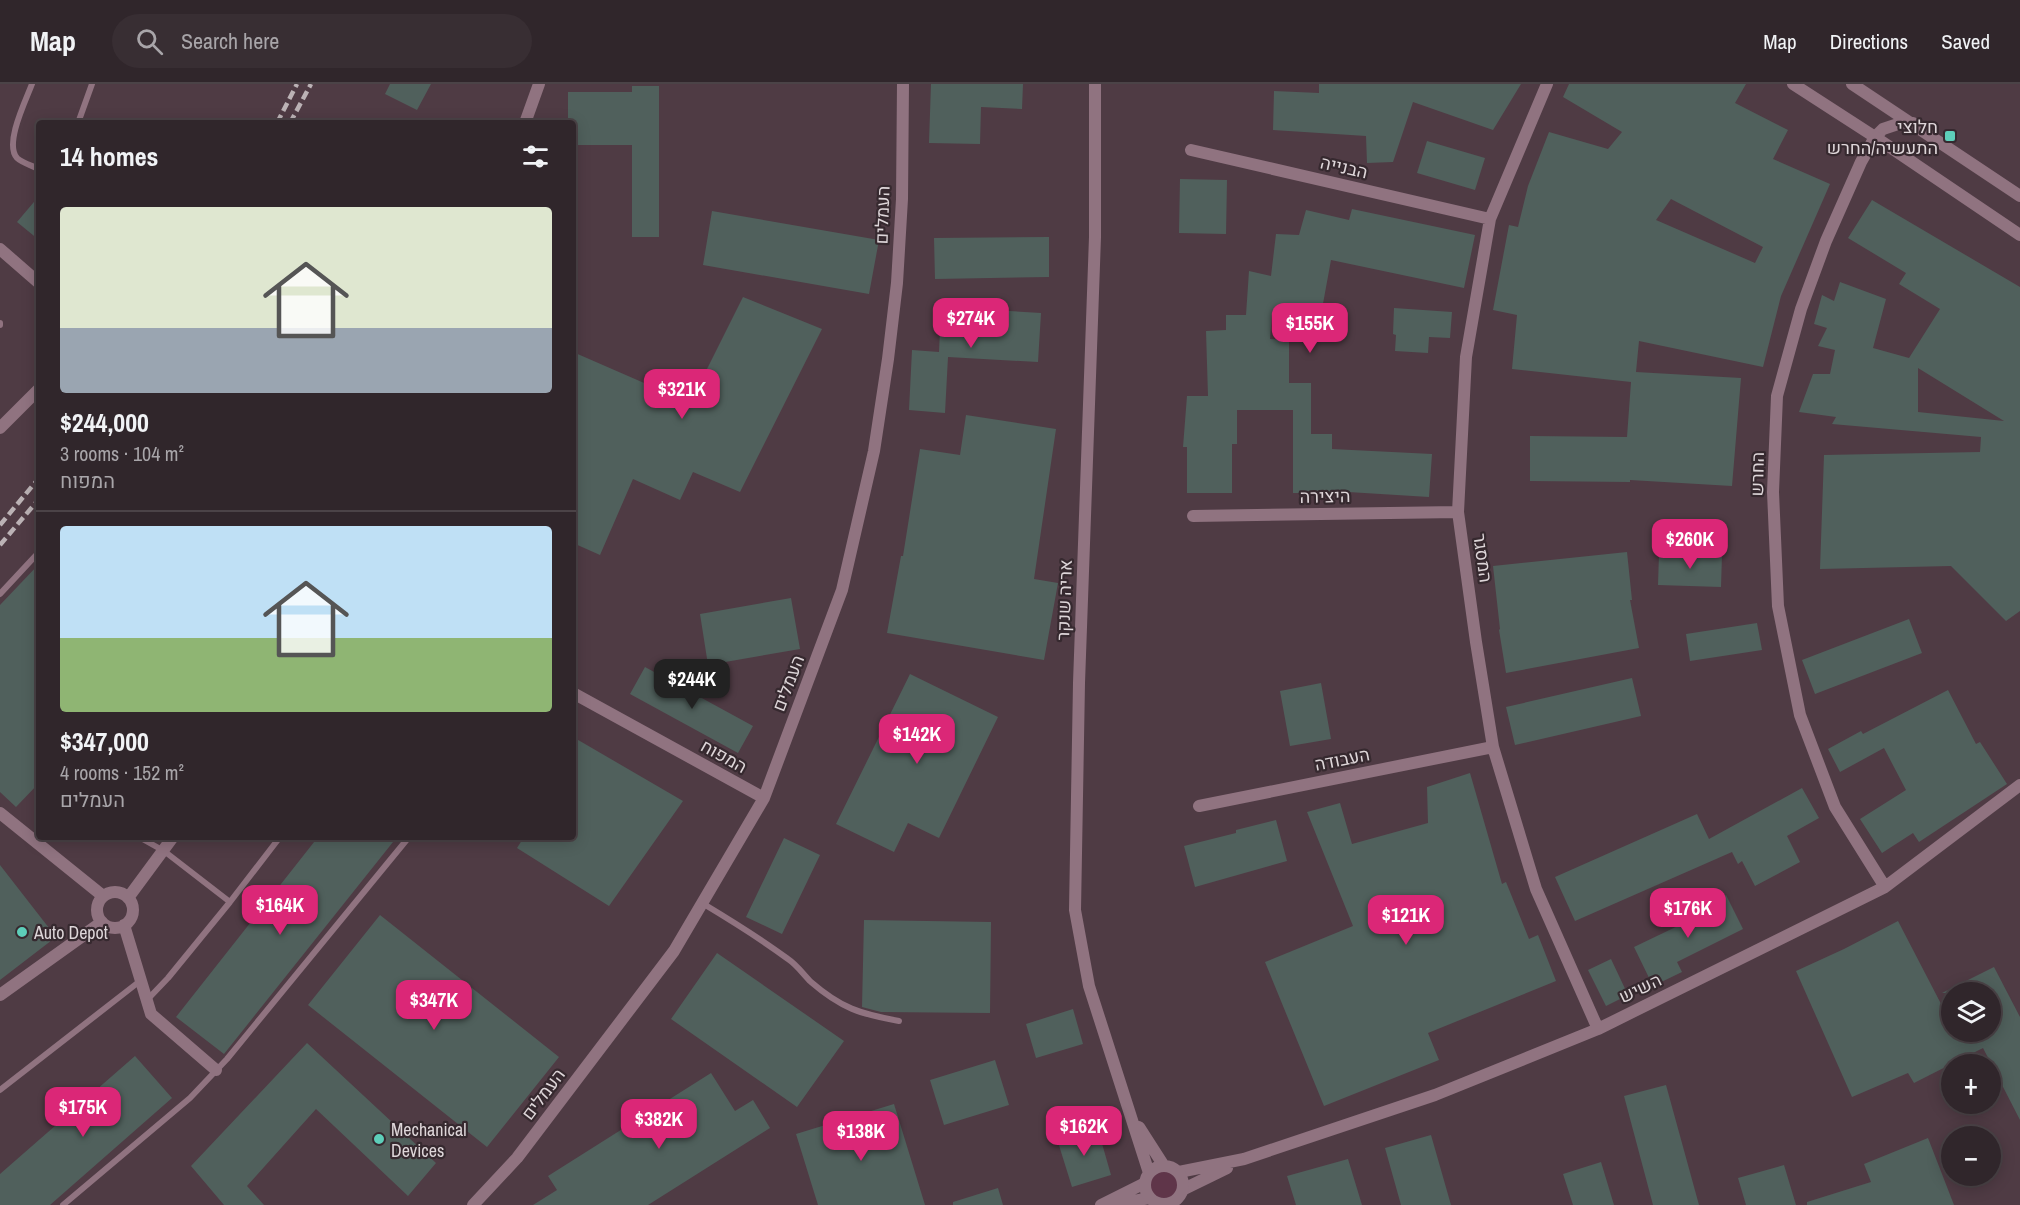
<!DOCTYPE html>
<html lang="en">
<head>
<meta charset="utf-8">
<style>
	body { margin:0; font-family:"Archivo Narrow",Heebo,sans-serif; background:#382e33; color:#f1f3f6; height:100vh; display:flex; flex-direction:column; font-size:22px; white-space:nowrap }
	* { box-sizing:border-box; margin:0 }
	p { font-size:20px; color:#a8a5a9 }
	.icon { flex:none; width:33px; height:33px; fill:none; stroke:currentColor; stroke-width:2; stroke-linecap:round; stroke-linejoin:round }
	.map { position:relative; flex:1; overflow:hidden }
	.details { position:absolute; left:36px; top:36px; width:540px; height:720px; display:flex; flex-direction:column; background:#30262b; border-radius:6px; box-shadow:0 3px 15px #0003,0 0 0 2px #4b4347 }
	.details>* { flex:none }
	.buttons { position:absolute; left:1941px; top:898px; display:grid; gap:12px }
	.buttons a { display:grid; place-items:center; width:60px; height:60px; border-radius:50%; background:#30262b; box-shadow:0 3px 15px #0003,0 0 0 2px #4b4347; font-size:30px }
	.price { position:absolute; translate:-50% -51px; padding:0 14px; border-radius:12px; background:#db2777; color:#fff; font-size:20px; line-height:39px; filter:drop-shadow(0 2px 3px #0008) }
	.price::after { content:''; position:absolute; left:50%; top:36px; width:18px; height:14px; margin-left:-9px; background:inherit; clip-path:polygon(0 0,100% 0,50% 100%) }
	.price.current { background:#222; color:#fff }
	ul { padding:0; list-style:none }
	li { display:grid; align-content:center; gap:12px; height:318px; padding:0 24px }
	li+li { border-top:2px solid #4b4347 }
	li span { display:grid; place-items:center; height:186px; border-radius:6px; color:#555 }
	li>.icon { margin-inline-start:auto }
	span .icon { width:108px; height:108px; fill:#fffc; stroke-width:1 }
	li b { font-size:26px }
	h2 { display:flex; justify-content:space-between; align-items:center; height:72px; padding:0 24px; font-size:26px }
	header { display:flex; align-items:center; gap:36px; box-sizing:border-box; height:84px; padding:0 30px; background:#30262b; border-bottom:2px solid #4b4347 }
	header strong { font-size:28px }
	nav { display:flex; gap:33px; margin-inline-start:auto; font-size:21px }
	.search { width:420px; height:54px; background:#382e33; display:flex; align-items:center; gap:15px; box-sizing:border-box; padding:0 21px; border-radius:33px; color:#a8a5a9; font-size:22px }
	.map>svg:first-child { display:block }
	.built { fill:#4f3b44; fill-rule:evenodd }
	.green { fill:#5f3549 }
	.building { fill:#50605c; fill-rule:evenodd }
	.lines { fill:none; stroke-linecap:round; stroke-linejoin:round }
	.service { stroke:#907380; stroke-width:6 }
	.minor { stroke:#907380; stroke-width:12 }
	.tertiary { stroke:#907380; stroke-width:12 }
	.rail { stroke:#bbb2b5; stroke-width:4.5; stroke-dasharray:9 4.5; stroke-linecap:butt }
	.poi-dot { fill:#5dceb9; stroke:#36292f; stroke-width:2 }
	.labels { text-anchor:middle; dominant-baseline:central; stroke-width:4.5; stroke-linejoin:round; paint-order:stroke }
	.poi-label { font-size:18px; fill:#ded6d9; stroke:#36292f; text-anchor:start }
	.street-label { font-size:18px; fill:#ded6d9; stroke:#36292f }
</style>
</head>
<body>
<header>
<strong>Map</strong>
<div class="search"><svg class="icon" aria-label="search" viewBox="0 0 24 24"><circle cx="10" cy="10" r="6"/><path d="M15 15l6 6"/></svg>Search here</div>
<nav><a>Map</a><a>Directions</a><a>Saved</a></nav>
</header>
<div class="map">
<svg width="2020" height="1121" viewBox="0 0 2020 1121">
	<rect width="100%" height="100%" fill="#403339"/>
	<path class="built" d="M 0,0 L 2020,0 L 2020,1121 L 0,1121 ZM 39,39 L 573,39 L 573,753 L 39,753 ZM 1952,909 L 1990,909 L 1990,948 L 1952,948 ZM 1952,981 L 1990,981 L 1990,1020 L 1952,1020 ZM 1952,1053 L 1990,1053 L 1990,1092 L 1952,1092 Z"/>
	<path class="green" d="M1150 1101a14 14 0 1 1 28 0a14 14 0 1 1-28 0Z"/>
	<path class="building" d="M 390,0 L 431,0 L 417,26 L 385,10 Z
		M 931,0 L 1023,0 L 1022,25 L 981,23 L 980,60 L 929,59 Z
		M 1319,0 L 1521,0 L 1493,46 L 1413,18 L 1393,78 L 1367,79 L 1366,52 L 1273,46 L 1274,7 L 1319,9 Z
		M 1569,0 L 1746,0 L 1735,19 L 1788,46 L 1773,75 L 1830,100 L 1781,212 L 1763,283 L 1639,257 L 1636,288 L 1741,294 L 1732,402 L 1630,396 L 1630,398 L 1530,397 L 1530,352 L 1627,353 L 1631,298 L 1512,285 L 1517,231 L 1493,226 L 1509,141 L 1518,143 L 1528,102 L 1549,48 L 1608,65 L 1622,48 L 1563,13 ZM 1671,115 L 1763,163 L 1755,179 L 1656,136 Z
		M 632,2 L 659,2 L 659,153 L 632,153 L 632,61 L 573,61 L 573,39 L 568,39 L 568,8 L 632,8 Z
		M 1427,57 L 1485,74 L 1475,106 L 1417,89 Z
		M 1180,95 L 1227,96 L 1226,150 L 1179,149 Z
		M 39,112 L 39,156 L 17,138 Z
		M 1872,116 L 2020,203 L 2020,527 L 2006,537 L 1951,482 L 1820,485 L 1824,371 L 1980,368 L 1981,353 L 1832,340 L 1836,333 L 1799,328 L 1813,290 L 1830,290 L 1835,266 L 1818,262 L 1827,244 L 1814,240 L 1822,211 L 1834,217 L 1840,198 L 1886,215 L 1873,264 L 1909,274 L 1940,225 L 1899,200 L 1906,189 L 1848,154 ZM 1918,284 L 2004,337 L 1918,328 Z
		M 1352,125 L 1475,151 L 1464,204 L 1331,176 L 1320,236 L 1272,230 L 1270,255 L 1289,256 L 1289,299 L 1311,299 L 1311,350 L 1332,350 L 1332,365 L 1432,370 L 1429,413 L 1332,407 L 1332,409 L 1293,409 L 1293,326 L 1237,326 L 1237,360 L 1232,360 L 1232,409 L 1187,409 L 1187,363 L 1183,363 L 1187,312 L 1208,312 L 1206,247 L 1226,246 L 1226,231 L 1246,231 L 1249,187 L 1271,192 L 1276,150 L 1299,151 L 1306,126 L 1349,136 Z
		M 712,127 L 879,156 L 869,210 L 703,181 Z
		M 1049,153 L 1049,193 L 935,195 L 934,154 Z
		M 743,213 L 822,245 L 740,408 L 693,388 L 680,416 L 633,395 L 600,471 L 573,459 L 573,268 L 690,319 Z
		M 941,223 L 1041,229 L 1038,278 L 948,273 L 945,329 L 909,326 L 912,266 L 939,268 Z
		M 1394,224 L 1452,228 L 1450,254 L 1429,253 L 1428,269 L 1395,267 L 1396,251 L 1393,250 Z
		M 966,331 L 1056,345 L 1034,495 L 1058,499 L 1044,576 L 887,549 L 901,472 L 903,472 L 920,365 L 960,371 Z
		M 1627,468 L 1632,516 L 1630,516 L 1639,564 L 1506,589 L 1499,546 L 1500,545 L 1493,482 Z
		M 1659,470 L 1722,471 L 1721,503 L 1658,501 Z
		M 39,480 L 39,699 L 16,723 L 0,708 L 0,521 Z
		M 791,514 L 800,565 L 708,581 L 700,530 Z
		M 1909,535 L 1922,569 L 1815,610 L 1802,576 Z
		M 1757,539 L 1762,566 L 1690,577 L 1686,550 Z
		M 645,583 L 753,642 L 738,669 L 630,610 Z
		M 910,590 L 998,633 L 939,754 L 908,739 L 894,768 L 836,740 Z
		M 1632,594 L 1641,632 L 1515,661 L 1506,623 Z
		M 1321,599 L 1331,655 L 1290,662 L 1280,607 Z
		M 1948,606 L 1976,660 L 1980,658 L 2007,700 L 1919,758 L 1913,749 L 1882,769 L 1860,735 L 1906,706 L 1884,664 L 1840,688 L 1828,665 L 1861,647 L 1863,650 Z
		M 573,653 L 683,717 L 609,822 L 517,764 L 524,753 L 573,753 Z
		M 1470,689 L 1502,800 L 1506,798 L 1529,855 L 1538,851 L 1556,897 L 1428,949 L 1439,976 L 1324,1022 L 1265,878 L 1353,842 L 1307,728 L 1340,719 L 1352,760 L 1428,739 L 1427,703 Z
		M 1802,704 L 1819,734 L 1787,752 L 1800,778 L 1755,802 L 1742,777 L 1738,780 L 1732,768 L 1575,837 L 1555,793 L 1697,730 L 1709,755 Z
		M 1276,736 L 1287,777 L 1195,803 L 1184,762 L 1236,749 L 1236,746 Z
		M 318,753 L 397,753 L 224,970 L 176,933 Z
		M 784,754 L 820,771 L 782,850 L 746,833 Z
		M 0,781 L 56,853 L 0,896 Z
		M 1726,811 L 1743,845 L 1677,878 L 1682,888 L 1653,902 L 1634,863 L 1684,839 L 1681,833 Z
		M 380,831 L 559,973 L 487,1063 L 308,921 Z
		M 864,836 L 991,838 L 990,929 L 881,928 L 862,923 Z
		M 1898,837 L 1952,941 L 1952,948 L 1990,948 L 1990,909 L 1942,909 L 1994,883 L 2020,933 L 2020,1036 L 1983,964 L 1914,999 L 1908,989 L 1852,1013 L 1796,887 L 1844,865 Z
		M 717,869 L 844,957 L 797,1023 L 671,935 Z
		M 1611,875 L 1628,911 L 1606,922 L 1588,886 Z
		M 1073,925 L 1083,960 L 1036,974 L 1026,940 Z
		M 307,959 L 436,1079 L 408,1112 L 316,1025 L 247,1102 L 264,1121 L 224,1121 L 191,1082 Z
		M 135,972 L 172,1014 L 50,1121 L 0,1121 L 0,1090 Z
		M 995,976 L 1009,1021 L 944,1041 L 930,996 Z
		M 711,989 L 735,1027 L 753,1016 L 770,1044 L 648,1121 L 533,1121 L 557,1106 L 548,1092 Z
		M 1666,1001 L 1699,1121 L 1653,1121 L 1624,1012 Z
		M 894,1020 L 925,1121 L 818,1121 L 796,1050 Z
		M 1097,1042 L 1111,1091 L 1072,1103 L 1057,1055 Z
		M 1431,1051 L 1451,1121 L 1401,1121 L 1385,1064 Z
		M 1928,1054 L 1954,1121 L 1807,1121 L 1807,1118 L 1871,1098 L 1864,1080 Z
		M 1348,1075 L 1362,1121 L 1296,1121 L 1287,1092 Z
		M 1601,1078 L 1614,1121 L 1573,1121 L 1563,1090 Z
		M 1784,1081 L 1796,1121 L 1746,1121 L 1738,1094 Z
		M 998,1104 L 1003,1121 L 953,1121 L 953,1118 Z"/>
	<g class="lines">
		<path class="service" d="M 32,0 C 26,16 4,60 17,74 C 22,79 33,82 39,85
			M 78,39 L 92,0
			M 0,239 L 0,241
			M 0,510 L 39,468
			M 139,753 L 164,767 L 230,818 L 168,894 L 147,916
			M 230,818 L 280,753
			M 702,819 C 732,837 761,855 788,875 C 797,881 803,890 811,898 C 841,924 860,930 899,937
			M 0,1006 L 140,897
			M 63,1121 L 190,1014 L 227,975 L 409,753"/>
		<path class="minor" d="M 1547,0 L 1490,135 L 1466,273 L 1458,428 L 1476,558 L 1493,663 L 1536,805 L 1598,945
			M 525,39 L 539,0
			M 1191,66 L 1490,135
			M 0,165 L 39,199
			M 0,344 L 39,305
			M 1193,432 L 1458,428
			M 573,609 L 764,714
			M 1199,722 L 1493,663
			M 0,729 L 103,812
			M 1885,803 L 1835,723 L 1800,631 L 1778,522 L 1773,408 L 1777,312 L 1801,225 L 1826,157 L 1861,78 L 1875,53 L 1883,45 L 1901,39 L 1913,39
			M97 826a18 18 0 1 1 36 0a18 18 0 1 1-36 0Z
			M 128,814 L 173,753
			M 124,841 L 151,930 L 216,986
			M 0,911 L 102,838
			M 1179,1088 L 1244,1075 L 1435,1011 L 1598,945 L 1885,803 L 2020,701
			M 1184,1105 L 1227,1084
			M 473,1121 L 517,1074 L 674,867 L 764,714 L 842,506 L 874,367 L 888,275 L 897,199 L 902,115 L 903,0
			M 1101,1121 L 1145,1099
			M 1115,1121 L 1149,1114"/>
		<path class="tertiary" d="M 1095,0 L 1095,153 L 1079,599 L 1075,826 L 1089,902 L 1149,1089
			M 1793,0 L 1875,53 L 2020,151
			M 1852,0 L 2020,112
			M 1139,1043 L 1164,1082
			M1145 1101a19 19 0 1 1 38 0a19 19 0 1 1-38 0Z"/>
		<path class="rail" d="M 277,39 L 297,0
			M 290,39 L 311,0
			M 0,441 L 39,394
			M 0,461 L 39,415"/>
	</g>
	<g class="poi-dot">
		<rect x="1944" y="46" width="12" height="12" rx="3"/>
		<circle cx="22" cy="848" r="6"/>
		<circle cx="379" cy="1055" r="6"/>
	</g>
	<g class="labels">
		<g class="poi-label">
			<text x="1938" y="42" text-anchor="end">חלוצי<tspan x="1938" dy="21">התעשיה/החרש</tspan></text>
			<text x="34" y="848">Auto Depot</text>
			<text x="391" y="1045">Mechanical<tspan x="391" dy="21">Devices</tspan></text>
		</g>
		<g class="street-label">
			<text transform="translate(1344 83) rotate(13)">הבנייה</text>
			<text transform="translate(882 131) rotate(-88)">העמלים</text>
			<text transform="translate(1757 390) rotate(-89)">החרש</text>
			<text transform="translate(1325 412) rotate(-1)">היצירה</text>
			<text transform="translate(1483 474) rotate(82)">המסגר</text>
			<text transform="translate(1064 516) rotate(-88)">אריה שנקר</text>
			<text transform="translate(788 599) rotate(-69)">העמלים</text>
			<text transform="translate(724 672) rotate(29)">המפוח</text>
			<text transform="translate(1342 675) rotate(-11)">העבודה</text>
			<text transform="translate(1640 904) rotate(-26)">השיש</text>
			<text transform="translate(543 1010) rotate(-53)">העמלים</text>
		</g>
	</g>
</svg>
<div class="buttons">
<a><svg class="icon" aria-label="layers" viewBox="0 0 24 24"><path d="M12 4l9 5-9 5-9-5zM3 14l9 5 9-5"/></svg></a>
<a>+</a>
<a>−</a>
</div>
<b class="price" style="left:971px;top:265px">$274K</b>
<b class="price" style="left:1310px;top:270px">$155K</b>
<b class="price" style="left:682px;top:336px">$321K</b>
<b class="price" style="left:1690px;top:486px">$260K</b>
<b class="price current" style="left:692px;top:626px">$244K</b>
<b class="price" style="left:917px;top:681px">$142K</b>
<b class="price" style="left:280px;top:852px">$164K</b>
<b class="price" style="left:1688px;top:855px">$176K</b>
<b class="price" style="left:1406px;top:862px">$121K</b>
<b class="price" style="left:434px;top:947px">$347K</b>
<b class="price" style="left:83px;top:1054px">$175K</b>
<b class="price" style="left:659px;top:1066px">$382K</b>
<b class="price" style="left:1084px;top:1073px">$162K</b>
<b class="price" style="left:861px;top:1078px">$138K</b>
<section class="details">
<h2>14 homes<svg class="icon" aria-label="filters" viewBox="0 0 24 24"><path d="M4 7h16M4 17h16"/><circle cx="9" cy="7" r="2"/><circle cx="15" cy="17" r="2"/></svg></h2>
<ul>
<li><span style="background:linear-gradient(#dfe7d0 65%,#9aa5b1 0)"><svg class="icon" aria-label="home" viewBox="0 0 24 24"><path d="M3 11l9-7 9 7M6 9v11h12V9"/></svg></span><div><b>$244,000</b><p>3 rooms · 104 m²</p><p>המפוח</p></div></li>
<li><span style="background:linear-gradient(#bfe0f5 60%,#8fb573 0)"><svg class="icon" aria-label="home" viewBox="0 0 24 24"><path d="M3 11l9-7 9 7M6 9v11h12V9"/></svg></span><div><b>$347,000</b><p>4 rooms · 152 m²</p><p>העמלים</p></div></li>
</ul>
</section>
</div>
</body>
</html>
